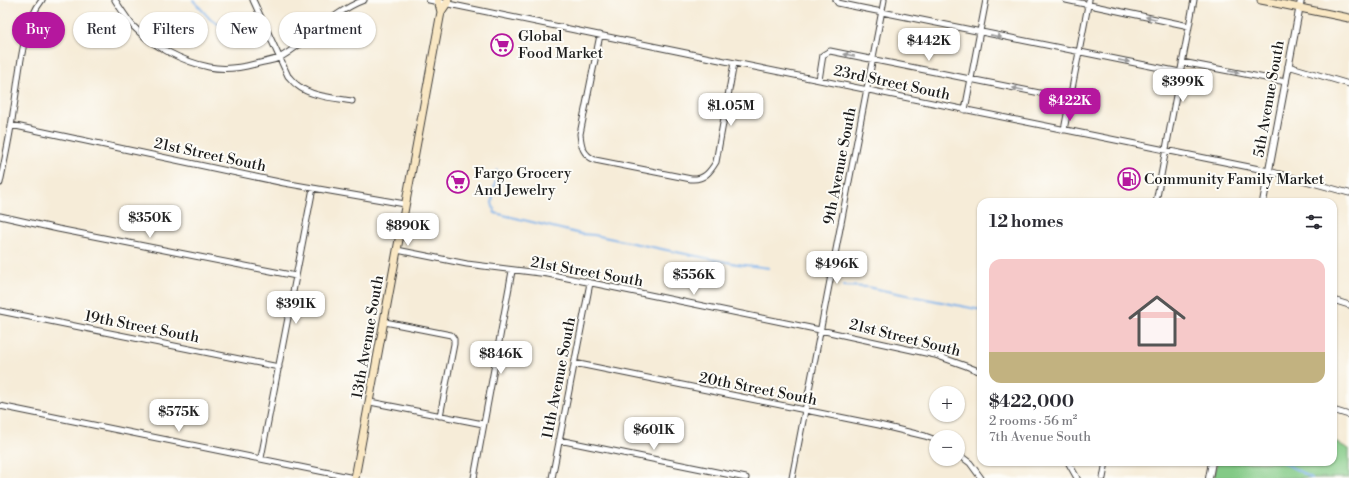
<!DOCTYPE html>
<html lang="en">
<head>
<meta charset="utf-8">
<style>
	body { margin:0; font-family:"Libre Bodoni",serif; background:#f2f2f3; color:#2b2b33; height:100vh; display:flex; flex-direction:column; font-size:15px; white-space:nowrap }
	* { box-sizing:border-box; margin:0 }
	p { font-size:13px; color:#7c7c81 }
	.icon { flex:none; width:22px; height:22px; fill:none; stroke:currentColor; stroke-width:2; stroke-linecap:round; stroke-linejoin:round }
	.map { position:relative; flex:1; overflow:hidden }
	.details { position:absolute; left:977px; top:198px; width:360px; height:268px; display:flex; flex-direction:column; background:#fff; border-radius:12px; box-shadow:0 1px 3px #0004 }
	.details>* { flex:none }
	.hud { position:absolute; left:12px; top:12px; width:380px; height:36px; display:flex; gap:8px }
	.tools { position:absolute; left:929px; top:386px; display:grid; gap:8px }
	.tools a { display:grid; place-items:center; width:36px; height:36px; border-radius:50%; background:#fff; box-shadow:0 1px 3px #0004; font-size:20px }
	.price { position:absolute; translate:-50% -34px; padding:0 9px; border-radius:8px; background:#fff; color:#222; font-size:13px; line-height:26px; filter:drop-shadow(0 1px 2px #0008) }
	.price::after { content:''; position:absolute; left:50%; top:24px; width:12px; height:9px; margin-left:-6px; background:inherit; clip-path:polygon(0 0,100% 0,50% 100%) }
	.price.selected { background:#b5179e; color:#fff }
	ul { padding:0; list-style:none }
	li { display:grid; align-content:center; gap:8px; height:212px; padding:0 12px }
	li span { display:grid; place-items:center; height:124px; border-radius:12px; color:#555 }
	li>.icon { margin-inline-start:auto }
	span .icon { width:72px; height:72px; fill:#fffc; stroke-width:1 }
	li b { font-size:17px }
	h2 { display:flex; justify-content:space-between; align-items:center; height:48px; padding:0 12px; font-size:17px }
	.tag { padding:0 14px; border-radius:18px; background:#fff; box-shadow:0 1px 3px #0004; font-size:14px; line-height:36px }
	.tag.selected { background:#b5179e; color:#fff }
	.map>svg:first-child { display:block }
	.green { fill:#83ca86; stroke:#507351 }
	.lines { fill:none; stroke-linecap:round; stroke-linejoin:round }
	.stream { stroke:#7db1ea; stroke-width:2 }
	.minor-casing { stroke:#3d3b38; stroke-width:7 }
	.tertiary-casing { stroke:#3d3b38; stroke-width:8 }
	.secondary-casing { stroke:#3d3b38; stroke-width:9 }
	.minor { stroke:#fff; stroke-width:5 }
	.tertiary { stroke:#fff; stroke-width:6 }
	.secondary { stroke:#f9e7c3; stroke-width:7 }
	.oneway { fill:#999 }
	.labels { text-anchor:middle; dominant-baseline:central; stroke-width:4; stroke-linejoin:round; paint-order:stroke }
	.poi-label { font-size:15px; fill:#1c1c1c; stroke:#fdfcf7; text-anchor:start }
	.street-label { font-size:15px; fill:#1c1c1c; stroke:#fdfcf7 }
</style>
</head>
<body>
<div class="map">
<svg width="1349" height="478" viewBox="0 0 1349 478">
	<rect width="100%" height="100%" fill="#fdfcf7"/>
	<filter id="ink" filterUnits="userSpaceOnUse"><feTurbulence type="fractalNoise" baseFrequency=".025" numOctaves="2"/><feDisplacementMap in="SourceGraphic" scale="8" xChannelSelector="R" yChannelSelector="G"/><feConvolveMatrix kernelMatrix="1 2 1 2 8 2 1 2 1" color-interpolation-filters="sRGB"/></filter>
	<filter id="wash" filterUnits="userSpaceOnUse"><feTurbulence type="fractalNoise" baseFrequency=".012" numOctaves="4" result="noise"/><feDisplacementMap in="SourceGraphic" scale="16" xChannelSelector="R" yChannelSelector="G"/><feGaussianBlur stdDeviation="0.9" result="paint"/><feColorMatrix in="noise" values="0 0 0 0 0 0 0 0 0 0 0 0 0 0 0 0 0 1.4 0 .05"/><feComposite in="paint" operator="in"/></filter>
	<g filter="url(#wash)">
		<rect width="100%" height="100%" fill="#f6ecd8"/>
		<path class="green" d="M 1333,441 L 1349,449 L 1349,478 L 1214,478 L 1217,462 L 1333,462 Z"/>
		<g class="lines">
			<path class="stream" d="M 193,0 L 210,19 L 224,28 L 251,42
				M 497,170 L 492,203 L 495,213 L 581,234 L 594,235 L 686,254 L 737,264 L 769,268
				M 843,286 L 867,287 L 981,310
				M 1282,462 L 1312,478"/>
		</g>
	</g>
	<g filter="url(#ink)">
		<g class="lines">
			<g class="minor-casing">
				<path id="minor" d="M 115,0 C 121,9 127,19 134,27 C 152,46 184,62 209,67 C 224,70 240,68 255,64 C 263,62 273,61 281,57 C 310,40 332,12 364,0
					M 253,0 L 288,76 C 291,79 294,83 297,85 C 311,97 335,98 352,101
					M 429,0 L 720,60 L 1269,171 L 1349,193
					M 836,0 L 838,3 L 857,7 L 1180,72
					M 1066,0 L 1189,26
					M 600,35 L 580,134 C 581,146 583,155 595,160 L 691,179 C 704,180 710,172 716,162 L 734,63
					M 1182,62 L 1286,82
					M 1288,66 L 1349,84
					M 819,80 L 823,55 L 830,51 L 1070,99
					M 965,110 L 986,0
					M 11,125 L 284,183 L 405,204
					M 1064,130 L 1089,0
					M 0,183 C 5,159 10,136 13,113 C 19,80 21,26 42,0
					M 1156,202 L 1194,0
					M 0,216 L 58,229 L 296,276
					M 397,250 L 467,264 L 548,274 L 820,330 L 935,355 L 966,366 L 981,372
					M 1333,300 L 1349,305
					M 0,311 L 279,367
					M 385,322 L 451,335 L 454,339 L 454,344 L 440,416
					M 574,363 L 879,425 L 925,436 L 936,440
					M 370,402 L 483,424
					M 0,406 L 354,478
					M 1333,410 L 1349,415
					M 559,440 L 746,478
					M 958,454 L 970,463 L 981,478
					M 261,458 L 313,188
					M 1068,462 L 1077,478
					M 474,478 L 512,271
					M 552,478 L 590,283
					M 792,478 L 884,0
					M 1103,478 L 1106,462"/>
			</g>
			<g class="tertiary-casing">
				<path id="tertiary" d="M 1263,202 L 1301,0
					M 1209,478 L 1212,462"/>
			</g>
			<g class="secondary-casing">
				<path id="secondary" d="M 438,0 L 441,12
					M 1261,0 L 1349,18
					M 355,478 L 441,12 L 447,3 L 448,0"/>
			</g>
			<use href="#minor" class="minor"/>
			<use href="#tertiary" class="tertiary"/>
			<use href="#secondary" class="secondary"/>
		</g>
		<defs><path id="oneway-solid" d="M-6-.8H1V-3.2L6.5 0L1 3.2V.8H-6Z"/></defs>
		<g class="oneway">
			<use href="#oneway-solid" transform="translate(1151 18) rotate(-168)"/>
			<use href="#oneway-solid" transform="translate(996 36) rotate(11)"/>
			<use href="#oneway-solid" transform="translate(849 55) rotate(-169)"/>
			<use href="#oneway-solid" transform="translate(1124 61) rotate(11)"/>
			<use href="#oneway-solid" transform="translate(1234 72) rotate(11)"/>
			<use href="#oneway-solid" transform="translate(1018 89) rotate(-168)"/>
		</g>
	</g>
	<defs>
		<g id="supermarket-ring" transform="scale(1.15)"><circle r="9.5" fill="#fdfcf7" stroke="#b5179e" stroke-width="1.5"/><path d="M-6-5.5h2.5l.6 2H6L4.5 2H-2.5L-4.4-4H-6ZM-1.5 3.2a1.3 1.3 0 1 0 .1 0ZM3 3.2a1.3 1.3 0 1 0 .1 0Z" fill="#b5179e"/></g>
		<g id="fuel-ring" transform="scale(1.15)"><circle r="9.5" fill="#fdfcf7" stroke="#b5179e" stroke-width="1.5"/><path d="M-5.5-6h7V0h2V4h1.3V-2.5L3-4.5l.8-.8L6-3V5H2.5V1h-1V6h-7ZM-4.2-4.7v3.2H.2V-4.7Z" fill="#b5179e"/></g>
	</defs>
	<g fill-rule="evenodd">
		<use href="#supermarket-ring" x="502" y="45"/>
		<use href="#fuel-ring" x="1129" y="179"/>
		<use href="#supermarket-ring" x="458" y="182"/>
	</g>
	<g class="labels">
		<g class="poi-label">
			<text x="518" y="36">Global<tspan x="518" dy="17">Food Market</tspan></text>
			<text x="474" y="173">Fargo Grocery<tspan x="474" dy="17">And Jewelry</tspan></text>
			<text x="1144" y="179">Community Family Market</text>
		</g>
		<g class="street-label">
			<text transform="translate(892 83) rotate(12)">23rd Street South</text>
			<text transform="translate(1269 99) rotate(-80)">5th Avenue South</text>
			<text transform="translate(210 155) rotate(12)">21st Street South</text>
			<text transform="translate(840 166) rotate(-79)">9th Avenue South</text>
			<text transform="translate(587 272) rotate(10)">21st Street South</text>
			<text transform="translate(142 327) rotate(11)">19th Street South</text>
			<text transform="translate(368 337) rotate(-80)">13th Avenue South</text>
			<text transform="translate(905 338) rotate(14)">21st Street South</text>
			<text transform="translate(559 378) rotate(-79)">11th Avenue South</text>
			<text transform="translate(758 389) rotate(11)">20th Street South</text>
		</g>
	</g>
</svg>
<div class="tools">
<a>+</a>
<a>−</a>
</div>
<b class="price" style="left:929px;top:62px">$442K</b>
<b class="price" style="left:1183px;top:103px">$399K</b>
<b class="price selected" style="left:1070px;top:122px">$422K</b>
<b class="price" style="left:731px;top:127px">$1.05M</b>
<b class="price" style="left:150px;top:239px">$350K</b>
<b class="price" style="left:408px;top:247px">$890K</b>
<b class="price" style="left:837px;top:285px">$496K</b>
<b class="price" style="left:694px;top:296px">$556K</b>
<b class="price" style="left:296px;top:325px">$391K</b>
<b class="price" style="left:501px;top:375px">$846K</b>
<b class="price" style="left:179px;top:433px">$575K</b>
<b class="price" style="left:654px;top:451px">$601K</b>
<div class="hud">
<a class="tag selected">Buy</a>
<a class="tag">Rent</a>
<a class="tag">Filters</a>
<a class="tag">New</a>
<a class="tag">Apartment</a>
</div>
<section class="details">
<h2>12 homes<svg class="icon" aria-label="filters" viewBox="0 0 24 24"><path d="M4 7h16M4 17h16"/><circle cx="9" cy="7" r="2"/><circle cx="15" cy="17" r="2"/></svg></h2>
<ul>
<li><span style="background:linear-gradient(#f6c9c9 75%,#c2b280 0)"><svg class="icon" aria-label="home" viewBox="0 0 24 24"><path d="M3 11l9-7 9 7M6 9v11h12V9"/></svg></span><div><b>$422,000</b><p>2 rooms · 56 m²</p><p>7th Avenue South</p></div></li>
</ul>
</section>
</div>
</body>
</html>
